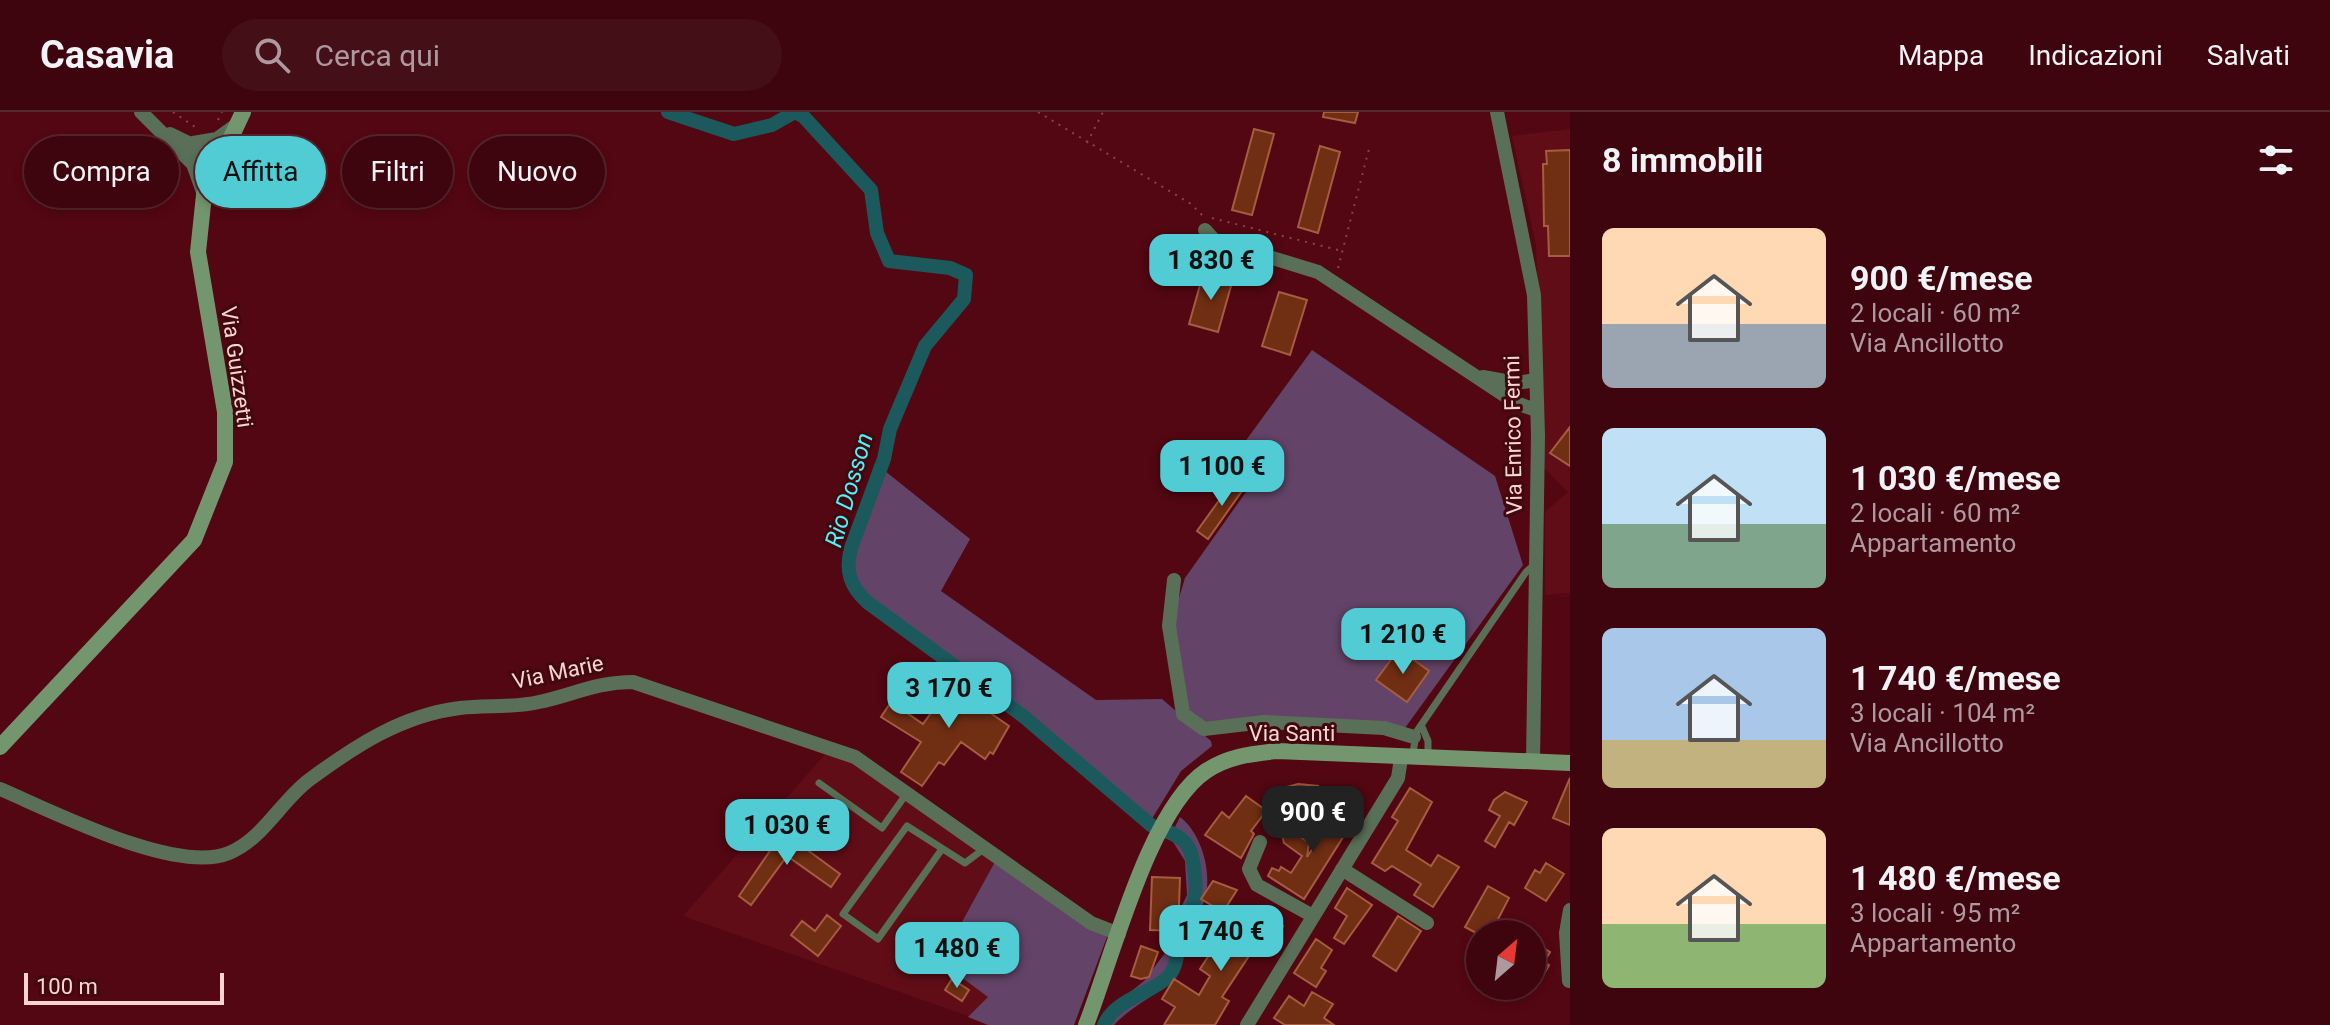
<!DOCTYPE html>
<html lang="it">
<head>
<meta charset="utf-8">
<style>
	body { margin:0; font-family:Roboto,sans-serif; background:#450f17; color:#f1f3f6; height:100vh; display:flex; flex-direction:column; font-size:30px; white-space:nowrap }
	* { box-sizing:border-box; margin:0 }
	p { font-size:26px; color:#ad999e }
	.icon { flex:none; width:44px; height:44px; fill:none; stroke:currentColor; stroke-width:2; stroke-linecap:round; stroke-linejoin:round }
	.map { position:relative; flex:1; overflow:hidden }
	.panel { display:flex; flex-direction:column; background:#3e050e; width:760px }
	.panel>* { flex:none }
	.top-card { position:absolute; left:24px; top:24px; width:760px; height:72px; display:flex; gap:16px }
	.needle { width:52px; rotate:28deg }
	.controls { position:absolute; left:1466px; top:808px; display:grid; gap:16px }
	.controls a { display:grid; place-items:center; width:80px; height:80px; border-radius:50%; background:#3e050e; box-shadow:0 4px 12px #0003,0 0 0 2px #57262e; font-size:40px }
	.scale { position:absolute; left:24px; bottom:20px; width:200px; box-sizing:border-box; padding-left:8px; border:4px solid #fad4d2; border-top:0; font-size:22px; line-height:28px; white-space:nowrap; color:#fad4d2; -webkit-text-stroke:6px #41080e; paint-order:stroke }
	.price { position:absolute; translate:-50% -68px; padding:0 18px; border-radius:16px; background:#51ccd4; color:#111; font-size:26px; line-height:52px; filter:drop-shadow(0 2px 4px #0008) }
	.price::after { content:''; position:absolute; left:50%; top:48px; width:24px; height:18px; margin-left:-12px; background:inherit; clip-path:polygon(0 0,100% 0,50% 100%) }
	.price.on { background:#222; color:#fff }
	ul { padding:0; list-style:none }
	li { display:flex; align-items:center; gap:24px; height:200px; padding:0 32px }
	li span { display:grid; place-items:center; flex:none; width:224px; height:160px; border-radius:12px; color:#555 }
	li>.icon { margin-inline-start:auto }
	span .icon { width:96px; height:96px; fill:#fffc; stroke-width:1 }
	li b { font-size:34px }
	h2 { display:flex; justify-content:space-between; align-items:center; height:96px; padding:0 32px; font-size:34px }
	.tag { padding:0 28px; border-radius:36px; background:#3e050e; box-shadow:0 4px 12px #0003,0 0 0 2px #57262e; font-size:28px; line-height:72px }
	.tag.on { background:#51ccd4; color:#111 }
	header { display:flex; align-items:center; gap:48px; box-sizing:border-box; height:112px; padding:0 40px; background:#3e050e; border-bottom:2px solid #57262e }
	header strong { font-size:38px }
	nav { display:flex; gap:44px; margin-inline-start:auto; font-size:28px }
	.search { width:560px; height:72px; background:#450f17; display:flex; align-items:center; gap:20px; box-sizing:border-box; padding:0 28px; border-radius:44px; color:#ad999e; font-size:30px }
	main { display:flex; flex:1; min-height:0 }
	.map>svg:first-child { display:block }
	.built { fill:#610d17 }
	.green { fill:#634468 }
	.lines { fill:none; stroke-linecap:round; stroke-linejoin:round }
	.canal { stroke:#1c595d; stroke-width:14 }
	.building { fill:#702e13; stroke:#a65c40; stroke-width:2 }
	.path { stroke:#86464d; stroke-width:2; stroke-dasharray:2 6; stroke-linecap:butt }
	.lane { stroke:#5a6f57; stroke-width:7 }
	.street { stroke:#5a6f57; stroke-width:14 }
	.secondary { stroke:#74966e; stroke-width:16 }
	.labels { text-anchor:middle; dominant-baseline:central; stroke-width:6; stroke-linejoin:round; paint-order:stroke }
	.street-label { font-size:22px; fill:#fad4d2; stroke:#41080e }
	.water-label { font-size:24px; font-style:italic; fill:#4ff2fb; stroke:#41080e }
</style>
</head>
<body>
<header>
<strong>Casavia</strong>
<div class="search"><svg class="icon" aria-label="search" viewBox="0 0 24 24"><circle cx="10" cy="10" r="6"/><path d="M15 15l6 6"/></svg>Cerca qui</div>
<nav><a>Mappa</a><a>Indicazioni</a><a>Salvati</a></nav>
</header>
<main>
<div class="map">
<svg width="1570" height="913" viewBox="0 0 1570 913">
	<rect width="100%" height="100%" fill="#530712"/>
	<path class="built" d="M 1570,17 L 1570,481 L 1545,483 L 1545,400 L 1568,380 L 1544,356 L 1536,133 L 1512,24 Z
		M 827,640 L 852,649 L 996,748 L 1001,870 L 971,905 L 683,804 Z"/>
	<path class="green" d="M 1312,238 L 1495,364 L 1523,453 L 1405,616 L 1202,613 L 1183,594 L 1174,503 L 1185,466 L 1263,356 L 1239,338 Z
		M 875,351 L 970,427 L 941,479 L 1096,588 L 1162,587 L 1211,629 L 1212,634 L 1181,659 L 1150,710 L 848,477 L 842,448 Z
		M 1180,705 C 1203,722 1215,768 1202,794 C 1198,802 1191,807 1188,815 C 1181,831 1187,846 1175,862 C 1159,884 1132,893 1114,913 L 1100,913 L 1104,901 L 1144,869 L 1174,829 L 1177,804 L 1187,783 L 1185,749 L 1170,725 Z
		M 996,748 L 1107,825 L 1074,913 L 988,913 L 968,905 L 988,885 L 957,862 L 969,845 L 951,830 Z"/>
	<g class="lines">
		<path class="canal" d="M 668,0 L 734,22 L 772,13 L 795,0 L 804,5 L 871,78 L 877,121 L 889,149 L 950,156 L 966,163 L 964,187 L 925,234 L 890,317 L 884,347 L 851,436 C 845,459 850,474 867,490 L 1023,604 L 1152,714 C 1186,725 1192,730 1195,765 C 1196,775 1196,786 1192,796 C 1190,801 1185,806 1182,812 C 1176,829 1181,851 1168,865 C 1149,883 1115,887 1104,913"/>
	</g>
	<path class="building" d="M 1324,0 L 1358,0 L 1355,11 L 1323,5 Z
		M 1254,17 L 1274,22 L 1252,103 L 1232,98 Z
		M 1320,34 L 1340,40 L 1318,121 L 1298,115 Z
		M 1570,38 L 1570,144 L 1549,144 L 1548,114 L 1544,114 L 1543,52 L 1547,52 L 1546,39 Z
		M 1204,159 L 1233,167 L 1218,220 L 1189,212 Z
		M 1279,180 L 1307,188 L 1290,243 L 1262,234 Z
		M 1570,315 L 1570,354 L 1550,341 Z
		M 1236,365 L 1247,372 L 1208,427 L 1197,419 Z
		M 1399,537 L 1429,559 L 1407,590 L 1376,568 Z
		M 954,569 L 992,592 L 989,600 L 1009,614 L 993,642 L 990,640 L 985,647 L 961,630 L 944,653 L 939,650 L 922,674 L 901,660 L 921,630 L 881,605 L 891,590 L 923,612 Z
		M 1570,666 L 1570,713 L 1553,706 Z
		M 1298,672 L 1318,674 L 1316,690 L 1283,689 L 1283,676 Z
		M 1410,676 L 1432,690 L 1406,738 L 1431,754 L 1438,743 L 1459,755 L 1433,795 L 1414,783 L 1421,772 L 1392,754 L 1385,759 L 1372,751 L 1398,709 L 1392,705 Z
		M 1505,680 L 1527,690 L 1514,713 L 1509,710 L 1495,735 L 1485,729 L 1500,704 L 1489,698 L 1494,688 Z
		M 1246,684 L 1264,697 L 1264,702 L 1251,719 L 1254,722 L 1241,746 L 1205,723 L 1222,700 L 1229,706 Z
		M 1341,694 L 1357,703 L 1304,787 L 1268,764 L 1272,756 L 1279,759 L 1281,755 L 1291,761 L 1302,744 L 1284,731 L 1281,719 L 1295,721 L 1309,731 L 1307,745 Z
		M 783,720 L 840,762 L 831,775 L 787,744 L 751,793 L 739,784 Z
		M 1546,751 L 1564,762 L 1546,789 L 1525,776 L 1535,758 L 1540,761 Z
		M 1152,765 L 1180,766 L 1178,819 L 1150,818 Z
		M 1213,769 L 1237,778 L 1223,800 L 1201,787 Z
		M 1488,774 L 1509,786 L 1494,815 L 1487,822 L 1478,822 L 1465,815 Z
		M 1347,776 L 1372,793 L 1344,832 L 1334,826 L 1347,804 L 1335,796 Z
		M 1260,794 L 1279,806 L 1277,810 L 1283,814 L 1263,841 L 1253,838 L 1222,885 L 1229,889 L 1215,913 L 1164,913 L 1175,895 L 1162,887 L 1174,867 L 1199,883 L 1210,864 L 1200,857 L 1215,834 L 1217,836 L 1227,821 L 1238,828 Z
		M 827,803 L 841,814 L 818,844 L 791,823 L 802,809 L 815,819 Z
		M 1398,804 L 1421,819 L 1396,859 L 1373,844 Z
		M 1316,827 L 1332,838 L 1321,856 L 1326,859 L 1316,875 L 1294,861 Z
		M 1532,829 L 1550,840 L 1544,850 L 1549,853 L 1540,869 L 1534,866 L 1532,869 Z
		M 1141,834 L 1158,840 L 1149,865 L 1141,867 L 1131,864 Z
		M 952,867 L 969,878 L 962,889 L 945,878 Z
		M 1312,880 L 1333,892 L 1324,906 L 1334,913 L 1285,913 L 1274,906 L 1289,884 L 1304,894 Z"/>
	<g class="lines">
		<path class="path" d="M 173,0 L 195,15
			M 1038,0 L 1191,92 L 1202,103
			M 218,8 L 222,0
			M 1087,31 L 1103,0
			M 1212,106 L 1342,139
			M 1338,156 L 1369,37"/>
		<path class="lane" d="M 1422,615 L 1428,629 L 1428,645
			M 1412,645 L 1417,619 L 1526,460 L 1535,452
			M 819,671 L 882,716 L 907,681
			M 942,737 L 878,827 L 843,802 L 907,714 L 965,751 L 985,736"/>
		<path class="street" d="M 141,0 L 193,52 L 204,83
			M 1497,0 L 1534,183 L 1538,324 L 1533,649
			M 170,22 L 209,41 L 216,52 L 202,53 L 188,44
			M 193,31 L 217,27 L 235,14
			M 1205,118 L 1214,128 L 1318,160 L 1516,291 L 1536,298
			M 1483,265 L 1516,271 L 1536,268
			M 1174,468 L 1169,514 L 1183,602 L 1204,617 L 1264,610 L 1384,616 L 1414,625
			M 0,677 C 52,699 176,763 229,741 C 263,727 281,689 309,668 C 355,634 402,603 460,596 C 486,593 514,596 539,590 C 573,583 596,570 633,570 L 855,645 L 1091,811 L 1119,822
			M 1260,730 L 1249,757 L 1257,773 L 1313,804
			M 1342,757 L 1427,811
			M 1569,869 L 1566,821 L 1570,798
			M 1247,913 L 1398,666 L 1401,646"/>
		<path class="secondary" d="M 0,635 L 194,428 L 225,350 L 225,300 L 198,140 L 204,83 L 243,0
			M 1086,913 C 1112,847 1149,697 1206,659 C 1228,644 1251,642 1277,639 L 1570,651"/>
	</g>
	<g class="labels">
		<g class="street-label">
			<text transform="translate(237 255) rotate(82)">Via Guizzetti</text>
			<text transform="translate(1513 323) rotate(-91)">Via Enrico Fermi</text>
			<text transform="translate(558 560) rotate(-12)">Via Marie</text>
			<text x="1292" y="621">Via Santi</text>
		</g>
		<g class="water-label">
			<text transform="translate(849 378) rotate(-74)">Rio Dosson</text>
		</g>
	</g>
</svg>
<div class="controls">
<a><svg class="needle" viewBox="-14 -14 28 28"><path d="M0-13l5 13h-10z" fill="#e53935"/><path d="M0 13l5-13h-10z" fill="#ad999e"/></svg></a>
</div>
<div class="scale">100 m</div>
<b class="price" style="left:1211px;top:190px">1 830 €</b>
<b class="price" style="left:1222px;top:396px">1 100 €</b>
<b class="price" style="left:1403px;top:564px">1 210 €</b>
<b class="price" style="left:949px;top:618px">3 170 €</b>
<b class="price on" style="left:1313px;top:742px">900 €</b>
<b class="price" style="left:787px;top:755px">1 030 €</b>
<b class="price" style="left:1221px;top:861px">1 740 €</b>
<b class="price" style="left:957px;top:878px">1 480 €</b>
<div class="top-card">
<a class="tag">Compra</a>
<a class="tag on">Affitta</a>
<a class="tag">Filtri</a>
<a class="tag">Nuovo</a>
</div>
</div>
<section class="panel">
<h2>8 immobili<svg class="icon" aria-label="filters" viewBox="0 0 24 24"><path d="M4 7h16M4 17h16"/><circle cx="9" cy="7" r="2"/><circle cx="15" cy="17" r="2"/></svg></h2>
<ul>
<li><span style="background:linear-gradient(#ffd9b3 60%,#9aa5b1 0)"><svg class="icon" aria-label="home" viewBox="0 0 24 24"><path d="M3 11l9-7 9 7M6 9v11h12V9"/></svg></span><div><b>900 €/mese</b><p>2 locali · 60 m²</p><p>Via Ancillotto</p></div></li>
<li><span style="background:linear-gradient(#bfe0f5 60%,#7fa58c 0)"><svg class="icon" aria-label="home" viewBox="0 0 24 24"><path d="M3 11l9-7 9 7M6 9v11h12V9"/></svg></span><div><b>1 030 €/mese</b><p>2 locali · 60 m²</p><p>Appartamento</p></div></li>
<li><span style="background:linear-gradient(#a9c7e8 70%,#c2b280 0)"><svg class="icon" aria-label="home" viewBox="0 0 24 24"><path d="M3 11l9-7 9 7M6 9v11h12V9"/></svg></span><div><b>1 740 €/mese</b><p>3 locali · 104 m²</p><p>Via Ancillotto</p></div></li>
<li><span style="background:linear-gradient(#ffd9b3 60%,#8fb573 0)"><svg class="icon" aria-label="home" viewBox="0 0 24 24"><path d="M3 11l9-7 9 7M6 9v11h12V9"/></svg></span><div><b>1 480 €/mese</b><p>3 locali · 95 m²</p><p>Appartamento</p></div></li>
</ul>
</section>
</main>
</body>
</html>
